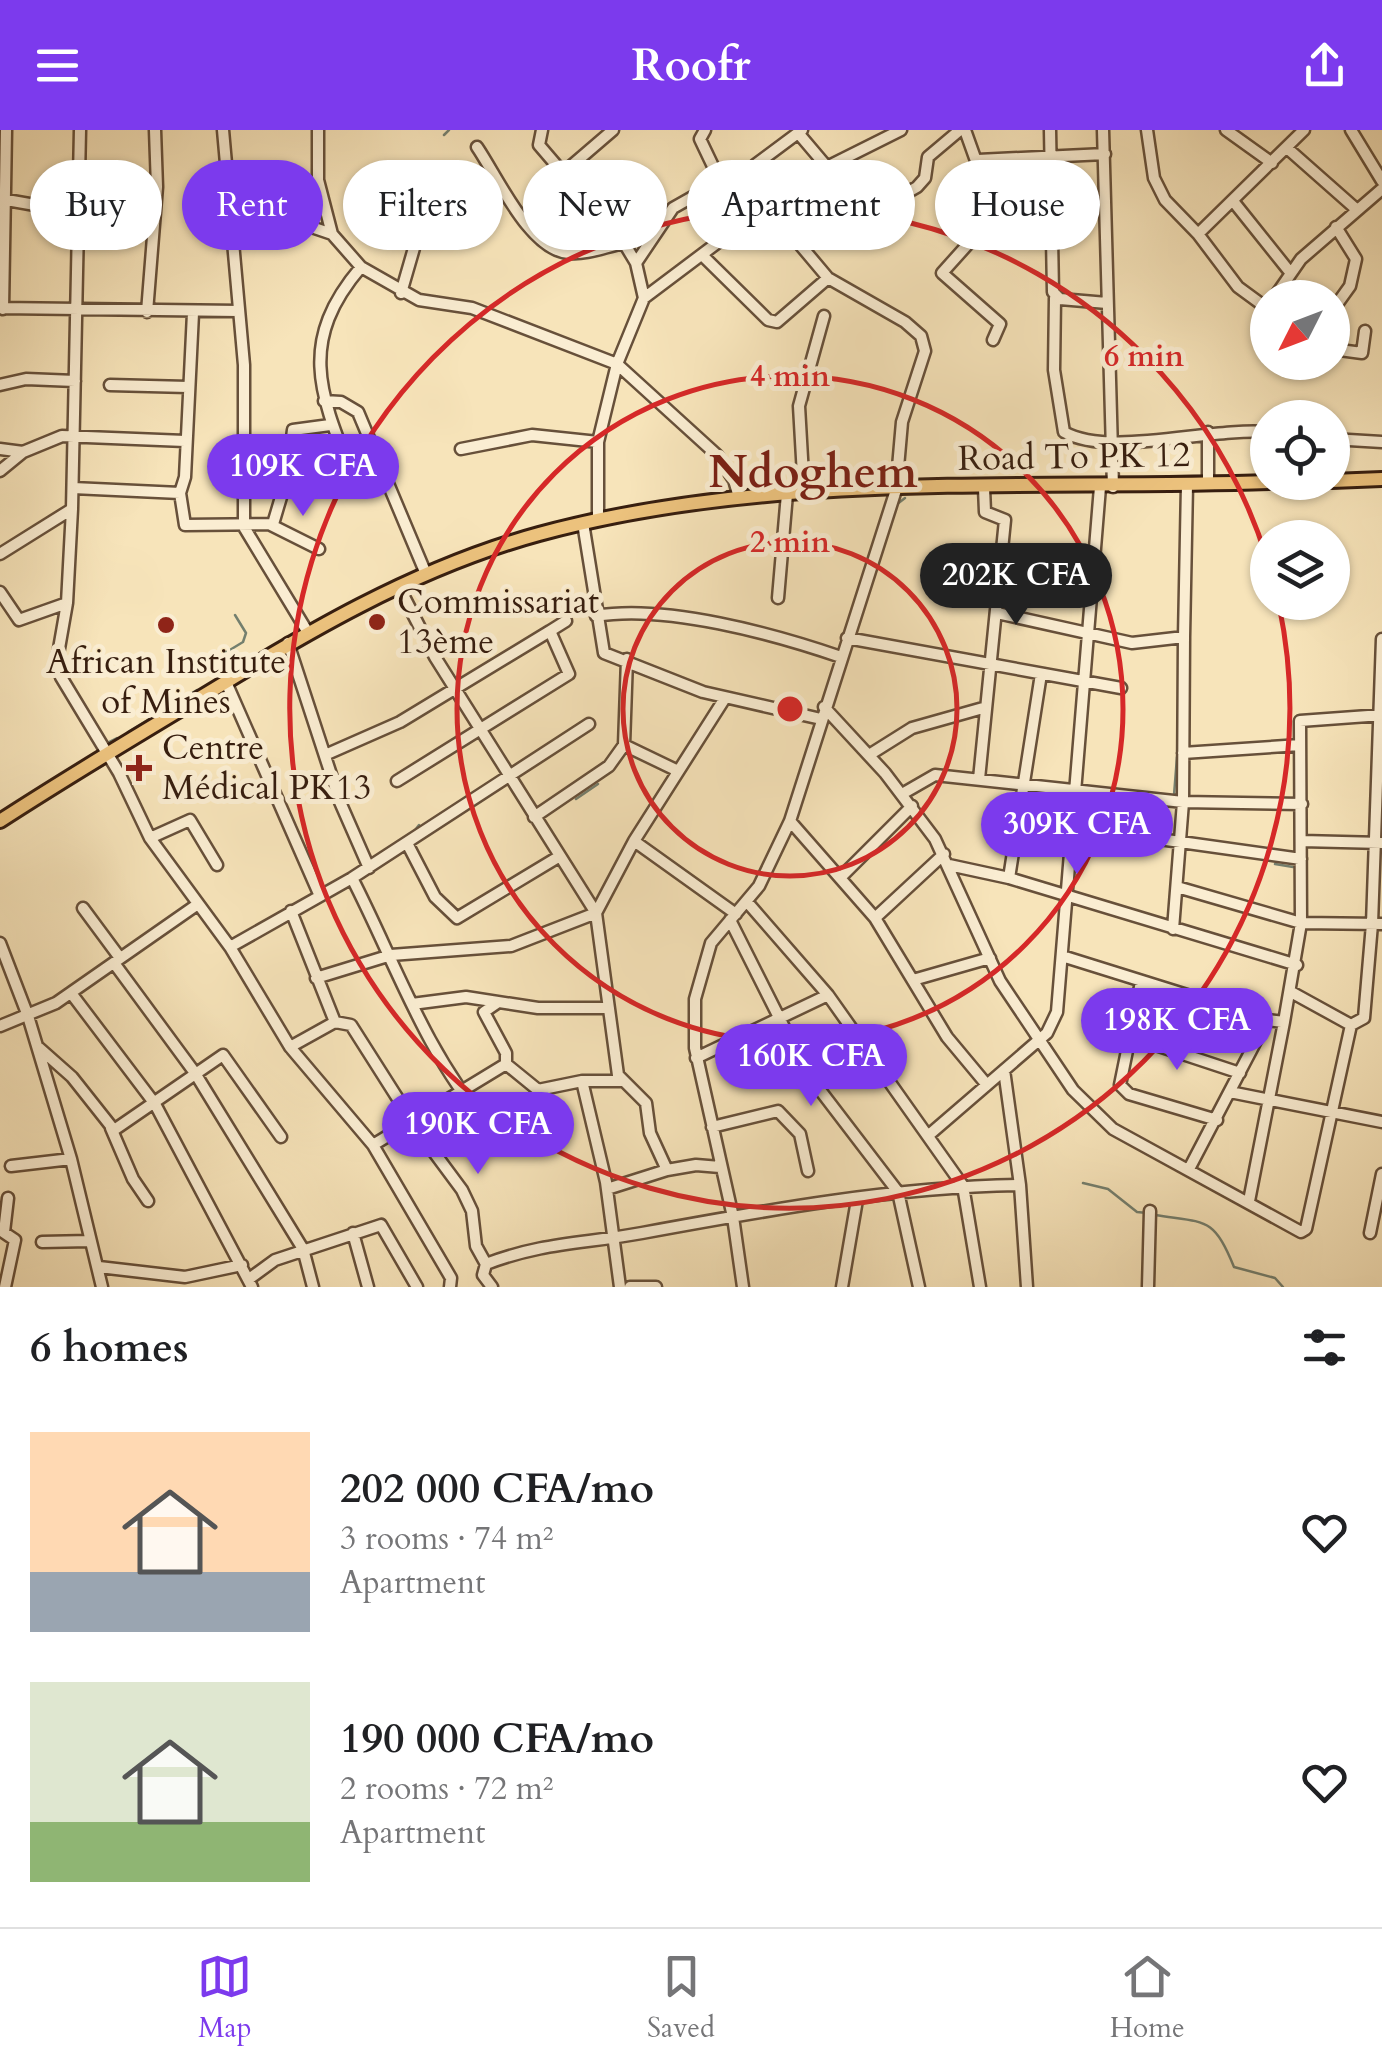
<!DOCTYPE html>
<html lang="en">
<head>
<meta charset="utf-8">
<style>
	body { margin:0; font-family:Cardo,serif; background:#f6f6f6; color:#202124; height:100vh; display:flex; flex-direction:column; font-size:38px; white-space:nowrap }
	* { box-sizing:border-box; margin:0 }
	p { font-size:32px; color:#757577 }
	.icon { flex:none; width:55px; height:55px; fill:none; stroke:currentColor; stroke-width:2; stroke-linecap:round; stroke-linejoin:round }
	.map { position:relative; height:1157px; overflow:hidden }
	.details { display:flex; flex-direction:column; background:#fff; flex:1 }
	.details>* { flex:none }
	.guide { position:absolute; left:30px; top:30px; width:1322px; height:90px; display:flex; gap:20px }
	.needle { width:65px; rotate:228deg }
	.fabs { position:absolute; left:1250px; top:150px; display:grid; gap:20px }
	.fabs a { display:grid; place-items:center; width:100px; height:100px; border-radius:50%; background:#fff; box-shadow:0 2px 8px #0004; font-size:50px }
	.price { position:absolute; translate:-50% -85px; padding:0 22px; border-radius:35px; background:#7c3aed; color:#fff; font-size:32px; line-height:65px; filter:drop-shadow(0 2px 5px #0008) }
	.price::after { content:''; position:absolute; left:50%; top:60px; width:30px; height:22px; margin-left:-15px; background:inherit; clip-path:polygon(0 0,100% 0,50% 100%) }
	.price.on { background:#222; color:#fff }
	ul { padding:0; list-style:none }
	li { display:flex; align-items:center; gap:30px; height:250px; padding:0 30px }
	li span { display:grid; place-items:center; flex:none; width:280px; height:200px; border-radius:0px; color:#555 }
	li>.icon { margin-inline-start:auto }
	span .icon { width:120px; height:120px; fill:#fffc; stroke-width:1 }
	li b { font-size:42px }
	h2 { display:flex; justify-content:space-between; align-items:center; height:120px; padding:0 30px; font-size:42px }
	.chip { padding:0 35px; border-radius:45px; background:#fff; box-shadow:0 2px 8px #0004; font-size:35px; line-height:90px }
	.chip.on { background:#7c3aed; color:#fff }
	header { display:flex; justify-content:space-between; align-items:center; height:130px; padding:0 30px; background:#7c3aed; color:#fff; font-size:45px; font-weight:800 }
	.dock { display:flex; justify-content:space-around; align-items:center; height:140px; border-top:2px solid #e0e0e0; background:#fff; font-size:28px; color:#757577 }
	.dock a { display:grid; justify-items:center; gap:5px }
	.dock .on { color:#7c3aed }
	.map>svg:first-child { display:block }
	.lines { fill:none; stroke-linecap:round; stroke-linejoin:round }
	.stream { stroke:#747f6e; stroke-width:2.5 }
	.minor-casing { stroke:#67503a; stroke-width:15 }
	.major-casing { stroke:#371e0f; stroke-width:18 }
	.minor { stroke:#faedd2; stroke-width:10 }
	.major { stroke:#ecc27d; stroke-width:12 }
	.ring { fill:none; stroke:#d62828; stroke-width:5 }
	.poi-dot { fill:#8f2418; stroke:#faedd2; stroke-width:4 }
	.labels { text-anchor:middle; dominant-baseline:central; stroke-width:10; stroke-linejoin:round; paint-order:stroke }
	.street-label { font-size:35px; fill:#371e0f; stroke:#faedd2 }
	.poi-label { font-size:35px; fill:#371e0f; stroke:#faedd2; text-anchor:start }
	.district-label { font-size:45px; font-weight:bold; fill:#7a1f14; stroke:#faedd2 }
	.centre { fill:#d62828; stroke:#faedd2; stroke-width:5 }
	.ring-label { font-size:30px; text-anchor:middle; font-weight:bold; fill:#d62828; stroke:#faedd2; stroke-width:10; stroke-linejoin:round; paint-order:stroke }
</style>
</head>
<body>
<header><svg class="icon" aria-label="menu" viewBox="0 0 24 24"><path d="M4 6h16M4 12h16M4 18h16"/></svg>Roofr<svg class="icon" aria-label="share" viewBox="0 0 24 24"><path d="M12 15V3M7 8l5-5 5 5M5 13v7h14v-7"/></svg></header>
<div class="map">
<svg width="1382" height="1157" viewBox="0 0 1382 1157">
	<rect width="100%" height="100%" fill="#f7e4ba"/>
	<filter id="stains"><feTurbulence type="fractalNoise" baseFrequency=".002" numOctaves="4"/><feColorMatrix values="0 0 0 0 .2 0 0 0 0 .09 0 0 0 0 .02 0 0 0 .5 -.17"/></filter>
	<radialGradient id="worn" r=".72"><stop offset=".6" stop-color="#630" stop-opacity="0"/><stop offset="1" stop-color="#630" stop-opacity=".3"/></radialGradient>
	<g class="lines">
		<path class="stream" d="M 444,5 L 449,0
			M 1309,357 L 1316,357
			M 896,375 L 905,368
			M 212,536 L 210,532 L 243,512 L 246,503 L 235,485
			M 128,602 L 197,560
			M 105,614 L 117,608
			M 93,641 L 109,632
			M 1174,665 L 1177,627
			M 576,669 L 598,654
			M 412,704 L 419,695
			M 1275,734 L 1293,737
			M 1083,1053 L 1108,1059 L 1137,1082 L 1147,1083
			M 1155,1085 C 1206,1093 1213,1086 1234,1137 L 1275,1148 L 1283,1157"/>
		<g class="minor-casing">
			<path id="minor" d="M 80,0 L 72,379 L 67,473 L 57,530 L 61,547 L 119,643 L 150,708 L 230,817 L 290,917 L 373,1015 L 451,1148 L 450,1157
				M 223,0 L 244,235 L 244,397 L 307,501
				M 318,0 L 318,50 L 332,104 L 361,137 L 419,170 L 472,178 L 617,234 L 717,325 L 734,350 L 739,367
				M 542,0 L 539,15 L 563,43
				M 705,0 L 700,9 L 741,95
				M 965,0 L 995,84 L 942,143 L 1000,194 L 993,210
				M 1050,0 L 1053,162 L 1060,169 L 1107,173
				M 1103,0 L 1113,357
				M 1147,0 L 1154,48 L 1165,70 L 1198,104 L 1238,157 L 1268,179
				M 1226,0 L 1272,33
				M 1351,0 L 1382,51
				M 799,4 L 827,37 L 901,0
				M 477,17 C 497,46 530,121 569,123 C 587,125 607,116 624,113
				M 1287,18 L 1356,79
				M 978,30 L 1105,24
				M 892,47 L 904,67
				M 1,69 L 52,78 L 154,81
				M 1233,71 L 1289,141
				M 232,85 L 276,85 L 332,104
				M 1198,104 L 1304,0
				M 703,126 L 768,190 L 777,192 L 828,148 L 905,192 L 921,206 L 925,221 L 902,292 L 896,360 L 790,691 L 759,756 L 711,813 L 695,869 L 695,918 L 733,1087 L 743,1157
				M 636,133 L 673,78 L 719,52
				M 361,137 C 297,212 320,264 352,345 L 379,337
				M 828,148 L 775,85 L 840,101 L 917,57 L 925,48 L 928,27 L 960,0
				M 401,163 L 423,87
				M 644,168 L 741,95 L 775,85 L 755,35 L 802,0
				M 1055,168 L 1054,240 L 1064,302 C 1110,328 1210,297 1268,302
				M 1274,168 L 1301,129 L 1382,59
				M 0,178 L 239,181
				M 3,179 L 6,0
				M 1332,181 L 1350,156 L 1356,129 L 1336,97
				M 147,182 L 157,57 L 155,0
				M 193,183 L 185,347 L 180,363 L 185,395 L 273,394 L 287,347 L 293,300 L 330,295
				M 1332,219 L 1362,223 L 1365,201
				M 0,255 L 26,249 L 75,251
				M 110,255 L 188,257
				M 324,271 L 341,272 L 358,282 L 426,444
				M 1208,302 L 1208,354
				M 1332,309 L 1382,312
				M 0,319 L 23,322 L 62,306 L 185,311
				M 461,319 L 532,305 L 598,312
				M 0,341 L 22,323
				M 73,358 L 180,363
				M 804,363 L 799,276 L 824,186
				M 598,390 L 598,312 L 617,234 L 644,168 L 636,133 L 624,113 L 563,43 L 613,0
				M 583,393 L 604,523 L 703,562 L 821,589
				M 271,395 L 319,419
				M 0,424 L 72,379
				M 399,457 L 435,527 L 596,783 L 618,945 L 646,973 L 650,1003 L 667,1040 L 696,1035 L 720,1037
				M 0,462 L 19,490 L 67,473
				M 778,468 L 787,364
				M 997,483 L 1132,513 L 1184,507 L 1183,672 L 1173,799
				M 596,486 C 665,474 774,504 841,527
				M 1184,507 L 1187,355
				M 847,508 L 1121,558
				M 288,513 L 340,672 L 369,738
				M 1041,544 L 1009,748 L 1297,835
				M 226,552 L 320,766
				M 725,568 L 634,711 L 736,784
				M 824,577 L 885,643 L 935,709 L 1000,851 L 1073,960 L 1113,999 L 1301,1102 L 1306,1099 L 1351,895 L 1364,888 L 1372,794 L 1382,509
				M 624,615 L 627,529
				M 1183,623 L 1300,615
				M 325,625 L 400,592 L 550,501
				M 869,625 L 912,598 L 983,578
				M 979,649 L 1005,390 L 985,382 L 984,358
				M 397,651 L 569,544 L 550,501 L 566,491
				M 902,664 L 935,645 L 1183,672 L 1302,674
				M 534,687 L 609,636 L 624,615 L 676,640
				M 790,691 L 875,788 L 947,907 L 987,955
				M 1074,697 L 1301,729
				M 150,708 L 190,690 L 217,735
				M 1302,711 L 1382,713
				M 408,715 L 435,767 L 457,788 L 560,726
				M 949,735 L 1009,748
				M 352,748 L 589,594
				M 840,748 L 912,676
				M 1177,757 L 1301,793 L 1382,794
				M 748,773 L 828,865 L 963,1056 L 980,1157
				M 83,778 L 120,828
				M 291,781 L 335,892
				M 875,788 L 944,724
				M 730,790 L 807,943 L 898,1062 L 919,1157
				M 0,813 L 28,886 L 71,1029 L 102,1157
				M 230,817 L 352,748 C 395,832 425,922 487,994
				M 1062,826 L 1267,890
				M 114,833 L 195,943 L 303,1119 L 313,1157
				M 316,848 L 391,825 L 511,816 L 596,783 L 634,711
				M 913,850 L 990,828
				M 1141,852 L 1120,955 L 1129,964 L 1217,990
				M 1291,862 L 1351,895
				M 71,863 L 155,974 L 252,1157
				M 497,873 L 484,882 L 506,923 L 506,934
				M 412,874 L 466,867 L 538,878 L 609,878
				M 0,896 L 56,873 L 198,774
				M 1128,906 L 1240,943
				M 37,916 L 72,947 L 114,1000 L 223,925 L 281,1007
				M 290,917 L 335,892 L 351,895 L 419,1002 L 462,1060 L 472,1081 L 476,1116 L 486,1134
				M 696,928 L 828,865
				M 506,934 L 538,960 L 582,951 L 622,951
				M 1004,940 L 1020,1055 L 1027,1157
				M 582,951 L 606,1052 L 620,1157
				M 1230,962 L 1382,992
				M 712,997 L 778,981 L 800,1004 L 808,1041
				M 111,998 L 133,1049 L 148,1071
				M 930,1004 L 1047,903 L 1057,882 L 1100,357
				M 373,1015 L 506,934
				M 11,1036 L 71,1029
				M 1189,1039 L 1267,890 L 1284,892 L 1301,793 L 1300,591 L 1382,585
				M 607,1059 L 667,1040
				M 1249,1071 L 1284,892
				M 0,1100 L 15,1110 L 5,1157
				M 4,1102 L 8,1068
				M 353,1103 L 368,1157
				M 1370,1103 L 1382,1044
				M 42,1112 L 89,1111
				M 99,1137 L 185,1147 L 242,1135
				M 249,1149 L 275,1130 L 381,1095 L 417,1157
				M 492,1157 L 483,1145 L 486,1134 C 544,1112 583,1114 642,1103 C 767,1080 893,1057 1020,1055
				M 630,1157 L 656,1157
				M 842,1157 L 857,1070
				M 1148,1157 L 1150,1081"/>
		</g>
		<g class="major-casing">
			<path id="major" d="M 1332,351 L 1382,349
				M 0,691 C 63,650 128,611 193,572 C 302,505 414,438 539,404 C 774,340 1027,360 1269,352"/>
		</g>
		<use href="#minor" class="minor"/>
		<use href="#major" class="major"/>
	</g>
	<g class="ring">
		<circle cx="790" cy="579" r="167"/>
		<circle cx="790" cy="579" r="333"/>
		<path d="M1279 475A500 500 0 1 1 1267 429"/>
	</g>
	<g class="poi-dot">
		<circle cx="377" cy="492" r="10"/>
		<circle cx="166" cy="495" r="10"/>
		<path d="M134 623h10v10h10v10h-10v10h-10v-10h-10v-10h10z"/>
	</g>
	<g class="labels">
		<g class="street-label">
			<text transform="translate(1074 327) rotate(-1)">Road To PK 12</text>
		</g>
		<g class="poi-label">
			<text x="397" y="472">Commissariat<tspan x="397" dy="40">13ème</tspan></text>
			<text x="166" y="532" text-anchor="middle">African Institute<tspan x="166" dy="40">of Mines</tspan></text>
			<text x="162" y="618">Centre<tspan x="162" dy="40">Médical PK13</tspan></text>
		</g>
		<g class="district-label">
			<text x="813" y="342">Ndoghem</text>
		</g>
	</g>
	<circle cx="790" cy="579" r="15" class="centre"/>
	<g class="ring-label">
		<text x="1144" y="236">6 min</text>
		<text x="790" y="256">4 min</text>
		<text x="790" y="422">2 min</text>
	</g>
	<rect width="100%" height="100%" filter="url(#stains)"/>
	<rect width="100%" height="100%" fill="url(#worn)"/>
</svg>
<div class="fabs">
<a><svg class="needle" viewBox="-14 -14 28 28"><path d="M0-13l5 13h-10z" fill="#e53935"/><path d="M0 13l5-13h-10z" fill="#757577"/></svg></a>
<a><svg class="icon" aria-label="locate" viewBox="0 0 24 24"><circle cx="12" cy="12" r="6"/><path d="M12 2v4M12 18v4M2 12h4M18 12h4"/></svg></a>
<a><svg class="icon" aria-label="layers" viewBox="0 0 24 24"><path d="M12 4l9 5-9 5-9-5zM3 14l9 5 9-5"/></svg></a>
</div>
<b class="price" style="left:303px;top:389px">109K CFA</b>
<b class="price on" style="left:1016px;top:498px">202K CFA</b>
<b class="price" style="left:1077px;top:747px">309K CFA</b>
<b class="price" style="left:1177px;top:943px">198K CFA</b>
<b class="price" style="left:811px;top:979px">160K CFA</b>
<b class="price" style="left:478px;top:1047px">190K CFA</b>
<div class="guide">
<a class="chip">Buy</a>
<a class="chip on">Rent</a>
<a class="chip">Filters</a>
<a class="chip">New</a>
<a class="chip">Apartment</a>
<a class="chip">House</a>
</div>
</div>
<section class="details">
<h2>6 homes<svg class="icon" aria-label="filters" viewBox="0 0 24 24"><path d="M4 7h16M4 17h16"/><circle cx="9" cy="7" r="2"/><circle cx="15" cy="17" r="2"/></svg></h2>
<ul>
<li><span style="background:linear-gradient(#ffd9b3 70%,#9aa5b1 0)"><svg class="icon" aria-label="home" viewBox="0 0 24 24"><path d="M3 11l9-7 9 7M6 9v11h12V9"/></svg></span><div><b>202 000 CFA/mo</b><p>3 rooms · 74 m²</p><p>Apartment</p></div><svg class="icon" aria-label="heart" viewBox="0 0 24 24"><path d="M12 20l-8-8c-3-5 5-10 8-4 3-6 11-1 8 4z"/></svg></li>
<li><span style="background:linear-gradient(#dfe7d0 70%,#8fb573 0)"><svg class="icon" aria-label="home" viewBox="0 0 24 24"><path d="M3 11l9-7 9 7M6 9v11h12V9"/></svg></span><div><b>190 000 CFA/mo</b><p>2 rooms · 72 m²</p><p>Apartment</p></div><svg class="icon" aria-label="heart" viewBox="0 0 24 24"><path d="M12 20l-8-8c-3-5 5-10 8-4 3-6 11-1 8 4z"/></svg></li>
</ul>
</section>
<nav class="dock">
<a class="on"><svg class="icon" aria-label="map" viewBox="0 0 24 24"><path d="M3 6l6-2 6 2 6-2v14l-6 2-6-2-6 2zM9 4v14M15 6v14"/></svg>Map</a>
<a><svg class="icon" aria-label="saved" viewBox="0 0 24 24"><path d="M7 4h10v16l-5-4-5 4z"/></svg>Saved</a>
<a><svg class="icon" aria-label="home" viewBox="0 0 24 24"><path d="M3 11l9-7 9 7M6 9v11h12V9"/></svg>Home</a>
</nav>
</body>
</html>
